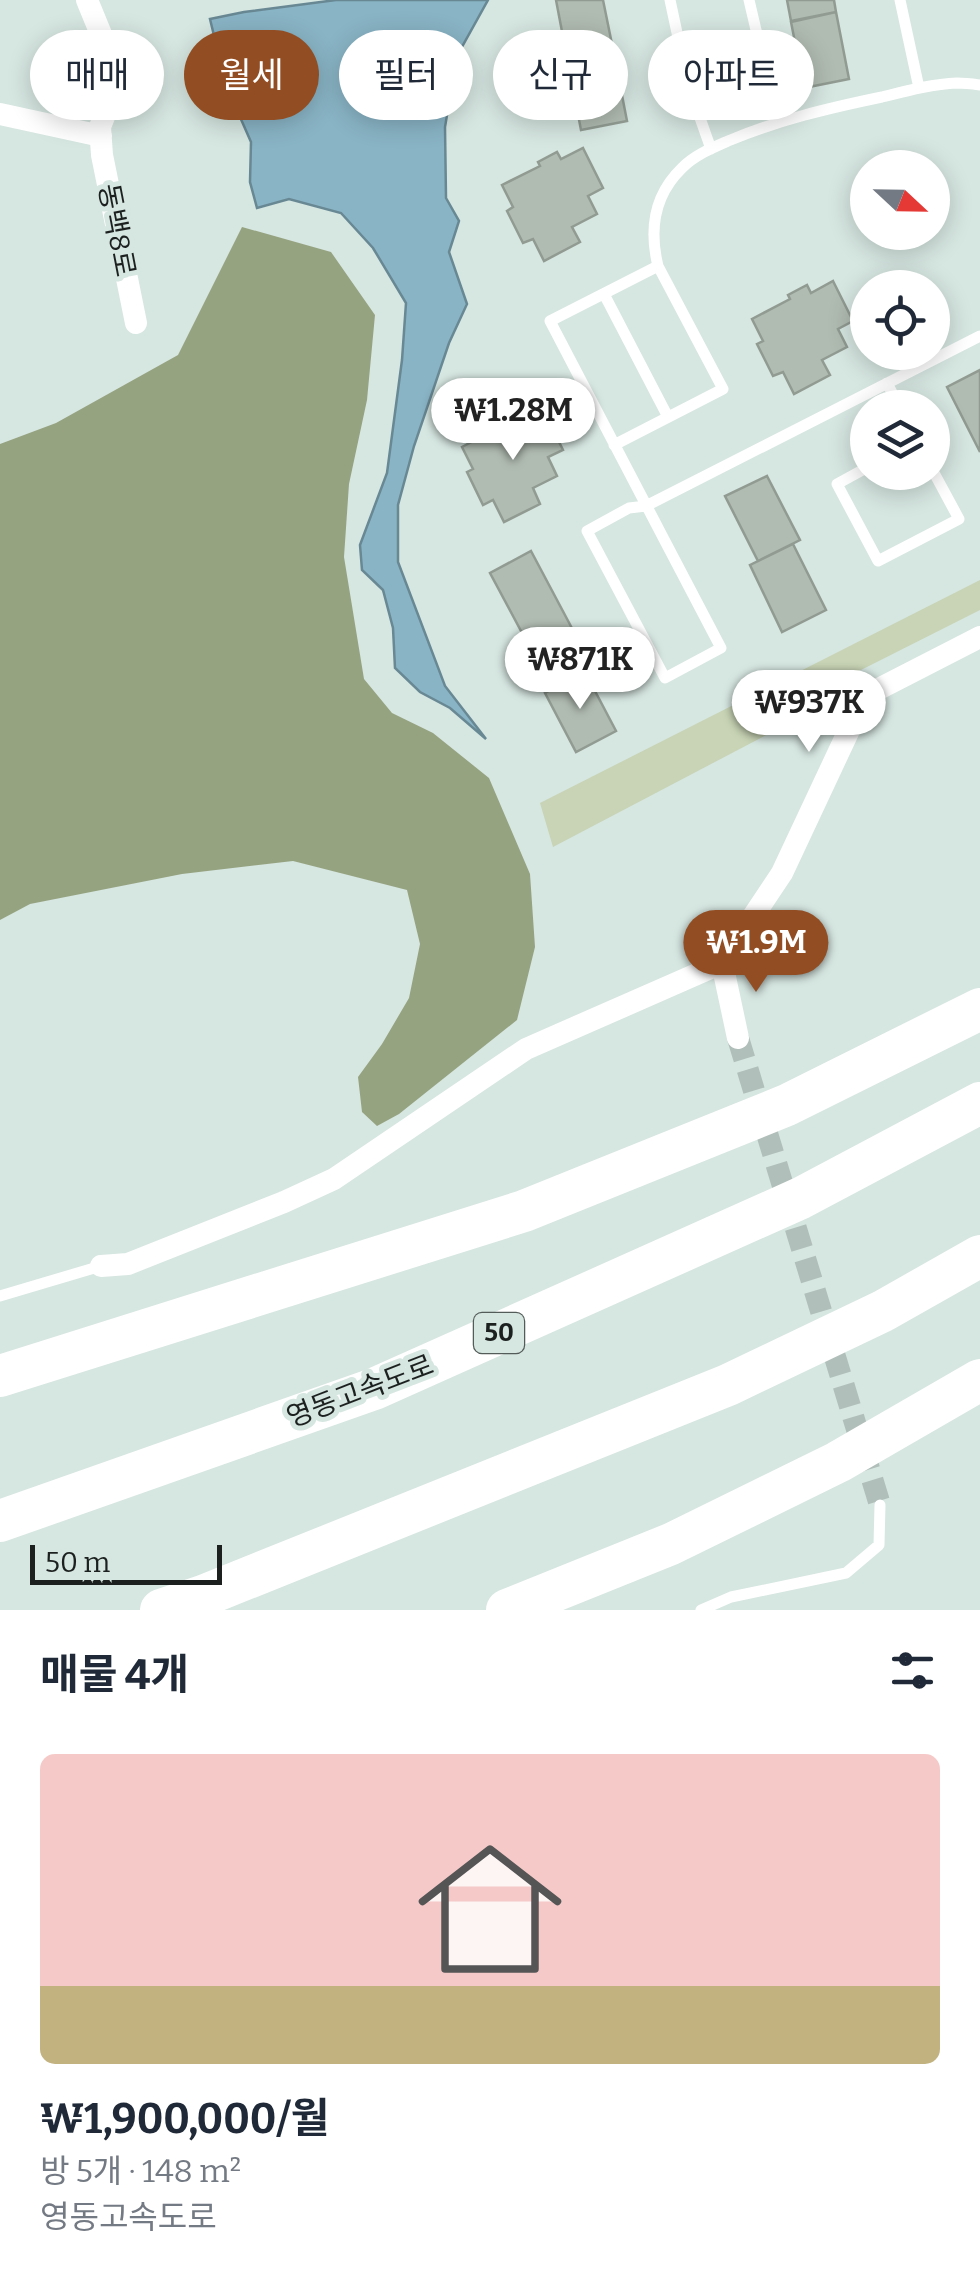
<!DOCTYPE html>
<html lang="ko">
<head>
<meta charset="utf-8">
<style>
	body { margin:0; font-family:Bitter,"Noto Sans KR",serif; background:#f2f2f3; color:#1f2937; height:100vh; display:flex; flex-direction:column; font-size:38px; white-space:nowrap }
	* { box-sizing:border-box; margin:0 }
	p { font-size:32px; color:#747a83 }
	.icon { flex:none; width:55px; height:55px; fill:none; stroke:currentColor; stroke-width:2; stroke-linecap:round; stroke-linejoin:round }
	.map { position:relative; height:1610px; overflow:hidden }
	.side { display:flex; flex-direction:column; background:#fff; flex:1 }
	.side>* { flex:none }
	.banner { position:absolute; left:30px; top:30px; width:920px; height:90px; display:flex; gap:20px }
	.needle { width:65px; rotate:112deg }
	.buttons { position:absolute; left:850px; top:150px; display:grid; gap:20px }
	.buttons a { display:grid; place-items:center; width:100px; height:100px; border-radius:50%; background:#fff; box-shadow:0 5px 25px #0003; font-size:50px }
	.scale { position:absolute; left:30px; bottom:25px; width:192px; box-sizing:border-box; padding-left:10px; border:5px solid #1c2120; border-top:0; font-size:28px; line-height:35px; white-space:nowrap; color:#1c2120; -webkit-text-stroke:8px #d6e6e1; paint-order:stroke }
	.price { position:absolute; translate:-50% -85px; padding:0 22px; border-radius:35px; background:#fff; color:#222; font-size:32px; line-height:65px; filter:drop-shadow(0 2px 5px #0008) }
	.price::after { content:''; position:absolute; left:50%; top:60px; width:30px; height:22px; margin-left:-15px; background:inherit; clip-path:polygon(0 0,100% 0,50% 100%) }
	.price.current { background:#924d23; color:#fff }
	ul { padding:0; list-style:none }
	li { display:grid; align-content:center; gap:20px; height:530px; padding:0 40px }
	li+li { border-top:2px solid #e0e1e3 }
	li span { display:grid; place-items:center; height:310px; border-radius:15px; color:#555 }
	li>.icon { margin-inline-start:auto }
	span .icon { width:180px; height:180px; fill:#fffc; stroke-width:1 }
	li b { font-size:42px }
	h2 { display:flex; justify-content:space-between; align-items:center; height:120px; padding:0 40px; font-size:42px }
	.chip { padding:0 35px; border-radius:45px; background:#fff; box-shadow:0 5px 25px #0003; font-size:35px; line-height:90px }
	.chip.current { background:#924d23; color:#fff }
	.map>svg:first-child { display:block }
	.green { fill:#c8d4b5 }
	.forest { fill:#96a380 }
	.water { fill:#89b4c5; stroke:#688894; stroke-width:2.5 }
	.building { fill:#b0bbb1; stroke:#919b92; stroke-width:2.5 }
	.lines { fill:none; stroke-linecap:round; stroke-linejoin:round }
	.street-tunnel { stroke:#b1bfba; stroke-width:22; stroke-dasharray:22 11; stroke-linecap:butt }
	.lane { stroke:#fff; stroke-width:11 }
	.street { stroke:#fff; stroke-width:22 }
	.highway { stroke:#fff; stroke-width:42 }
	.labels { text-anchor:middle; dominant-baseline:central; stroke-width:10; stroke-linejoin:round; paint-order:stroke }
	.shield { fill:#d6e6e1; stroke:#545c5a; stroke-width:2.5 }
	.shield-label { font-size:25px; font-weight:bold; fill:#1c2120 }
	.street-label { font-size:28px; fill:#1c2120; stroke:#d6e6e1 }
</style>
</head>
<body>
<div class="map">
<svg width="980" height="1610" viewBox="0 0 980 1610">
	<rect width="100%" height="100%" fill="#d6e6e1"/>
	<path class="green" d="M 980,580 L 980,610 L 857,672 L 843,684 L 833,700 L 553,847 L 540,803 Z"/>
	<path class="forest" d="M 242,227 L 331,252 L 375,315 L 367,400 L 349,484 L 344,557 L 364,679 L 392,713 L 433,733 L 489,778 L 530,874 L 535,947 L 517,1020 L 399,1114 L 377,1126 L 362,1112 L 358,1077 L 382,1044 L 409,998 L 420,944 L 407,890 L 293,861 L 182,874 L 30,904 L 0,920 L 0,444 L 56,423 L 178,355 Z"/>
	<path class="water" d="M 336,0 L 488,0 L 457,56 L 445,127 L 446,198 L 459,221 L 449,252 L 467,304 L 449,343 L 414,446 L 398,505 L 398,562 L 445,686 L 486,739 L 450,708 L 420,692 L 395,668 L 393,628 L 383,590 L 362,570 L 360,545 L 387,473 L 402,360 L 406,303 L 373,248 L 341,213 L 289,199 L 257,208 L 250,182 L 251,142 L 226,85 L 210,19 L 244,12 Z"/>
	<path class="building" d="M 556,0 L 603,0 L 614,54 L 568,63 Z
		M 787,0 L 834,0 L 836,12 L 791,21 Z
		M 836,12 L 849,79 L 804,88 L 791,22 Z
		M 614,54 L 627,121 L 581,130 L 568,63 Z
		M 583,148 L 603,188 L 588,196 L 597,214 L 572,227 L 580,242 L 544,261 L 533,239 L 523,243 L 507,211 L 513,207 L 502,185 L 540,166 L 538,162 L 557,152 L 561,159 Z
		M 833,281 L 853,321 L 838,329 L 847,347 L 822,360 L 830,375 L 794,394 L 783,372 L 773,376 L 757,344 L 763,341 L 752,319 L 790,299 L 788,295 L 807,285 L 811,293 Z
		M 980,370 L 980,452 L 947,387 Z
		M 543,410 L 563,450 L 548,457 L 557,476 L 533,488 L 540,504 L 504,522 L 493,500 L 483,505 L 467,472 L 473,469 L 462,447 L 500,427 L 498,423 L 517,413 L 521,421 Z
		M 767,476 L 800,540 L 758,561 L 725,496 Z
		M 793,544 L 826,610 L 782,632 L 750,565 Z
		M 531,551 L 593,668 L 552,689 L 490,573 Z
		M 585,672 L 616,731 L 576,752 L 545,693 Z"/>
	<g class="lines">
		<path class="street-tunnel" d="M 738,1038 L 880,1505"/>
		<path class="lane" d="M 670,0 L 688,84 L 711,149
			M 900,0 L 919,88
			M 688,84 L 764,64 L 749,0
			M 658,266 L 550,321 C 607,431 664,539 721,648 L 665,678 L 587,531 L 629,508 L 646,506 L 980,336
			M 604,294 L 668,417
			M 887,383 L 900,408
			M 614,445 L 723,389 L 658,266 C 649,229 654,195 682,168 C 695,155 712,148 728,141 C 778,120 829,108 882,97 C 906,91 932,84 957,83 C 965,83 973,84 980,85
			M 868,467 L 837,484 L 878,561 L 959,519 L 932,469
			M 0,1296 L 101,1266
			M 701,1610 L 731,1597 L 846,1573 L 879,1545 L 880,1505"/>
		<path class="street" d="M 87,0 L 119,78 L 100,127 L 102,155 L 136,323
			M 0,114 L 101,136
			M 722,963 L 738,1038
			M 101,1266 L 128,1264 L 284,1202 L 334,1179 L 526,1049 L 722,963 L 782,873 L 865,696 L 980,637"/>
		<path class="highway" d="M 0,1376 L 524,1211 L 787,1105 L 980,1009
			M 0,1521 L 374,1389 L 801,1198 L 980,1103
			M 161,1610 L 203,1596 L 728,1385 L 883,1311 L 980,1256
			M 507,1610 L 671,1544 L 838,1462 L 980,1380"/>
	</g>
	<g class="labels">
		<rect class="shield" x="474" y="1313" width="50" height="40" rx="8"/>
		<g class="shield-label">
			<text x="499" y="1333">50</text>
		</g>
		<g class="street-label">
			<text transform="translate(117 230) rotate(79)">동백8로</text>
			<text transform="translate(360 1391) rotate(-21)">영동고속도로</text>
		</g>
	</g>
</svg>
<div class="buttons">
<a><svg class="needle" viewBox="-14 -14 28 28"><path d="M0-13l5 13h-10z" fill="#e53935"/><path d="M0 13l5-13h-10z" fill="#747a83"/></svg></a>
<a><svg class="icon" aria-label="locate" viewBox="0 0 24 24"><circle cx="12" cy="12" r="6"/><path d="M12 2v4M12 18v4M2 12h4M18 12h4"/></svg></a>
<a><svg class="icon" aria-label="layers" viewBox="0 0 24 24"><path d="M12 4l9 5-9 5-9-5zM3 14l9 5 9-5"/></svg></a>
</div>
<div class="scale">50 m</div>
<b class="price" style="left:513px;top:463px">₩1.28M</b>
<b class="price" style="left:580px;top:712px">₩871K</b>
<b class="price" style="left:809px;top:755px">₩937K</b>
<b class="price current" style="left:756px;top:995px">₩1.9M</b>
<div class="banner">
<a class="chip">매매</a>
<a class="chip current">월세</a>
<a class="chip">필터</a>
<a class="chip">신규</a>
<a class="chip">아파트</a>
</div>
</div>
<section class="side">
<h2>매물 4개<svg class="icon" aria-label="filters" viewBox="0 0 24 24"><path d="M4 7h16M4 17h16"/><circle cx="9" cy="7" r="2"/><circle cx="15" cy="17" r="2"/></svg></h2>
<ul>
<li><span style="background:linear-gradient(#f6c9c9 75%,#c2b280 0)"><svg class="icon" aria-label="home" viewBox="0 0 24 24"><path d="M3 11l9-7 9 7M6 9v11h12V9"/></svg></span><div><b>₩1,900,000/월</b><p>방 5개 · 148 m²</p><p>영동고속도로</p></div></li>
</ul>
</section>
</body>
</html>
